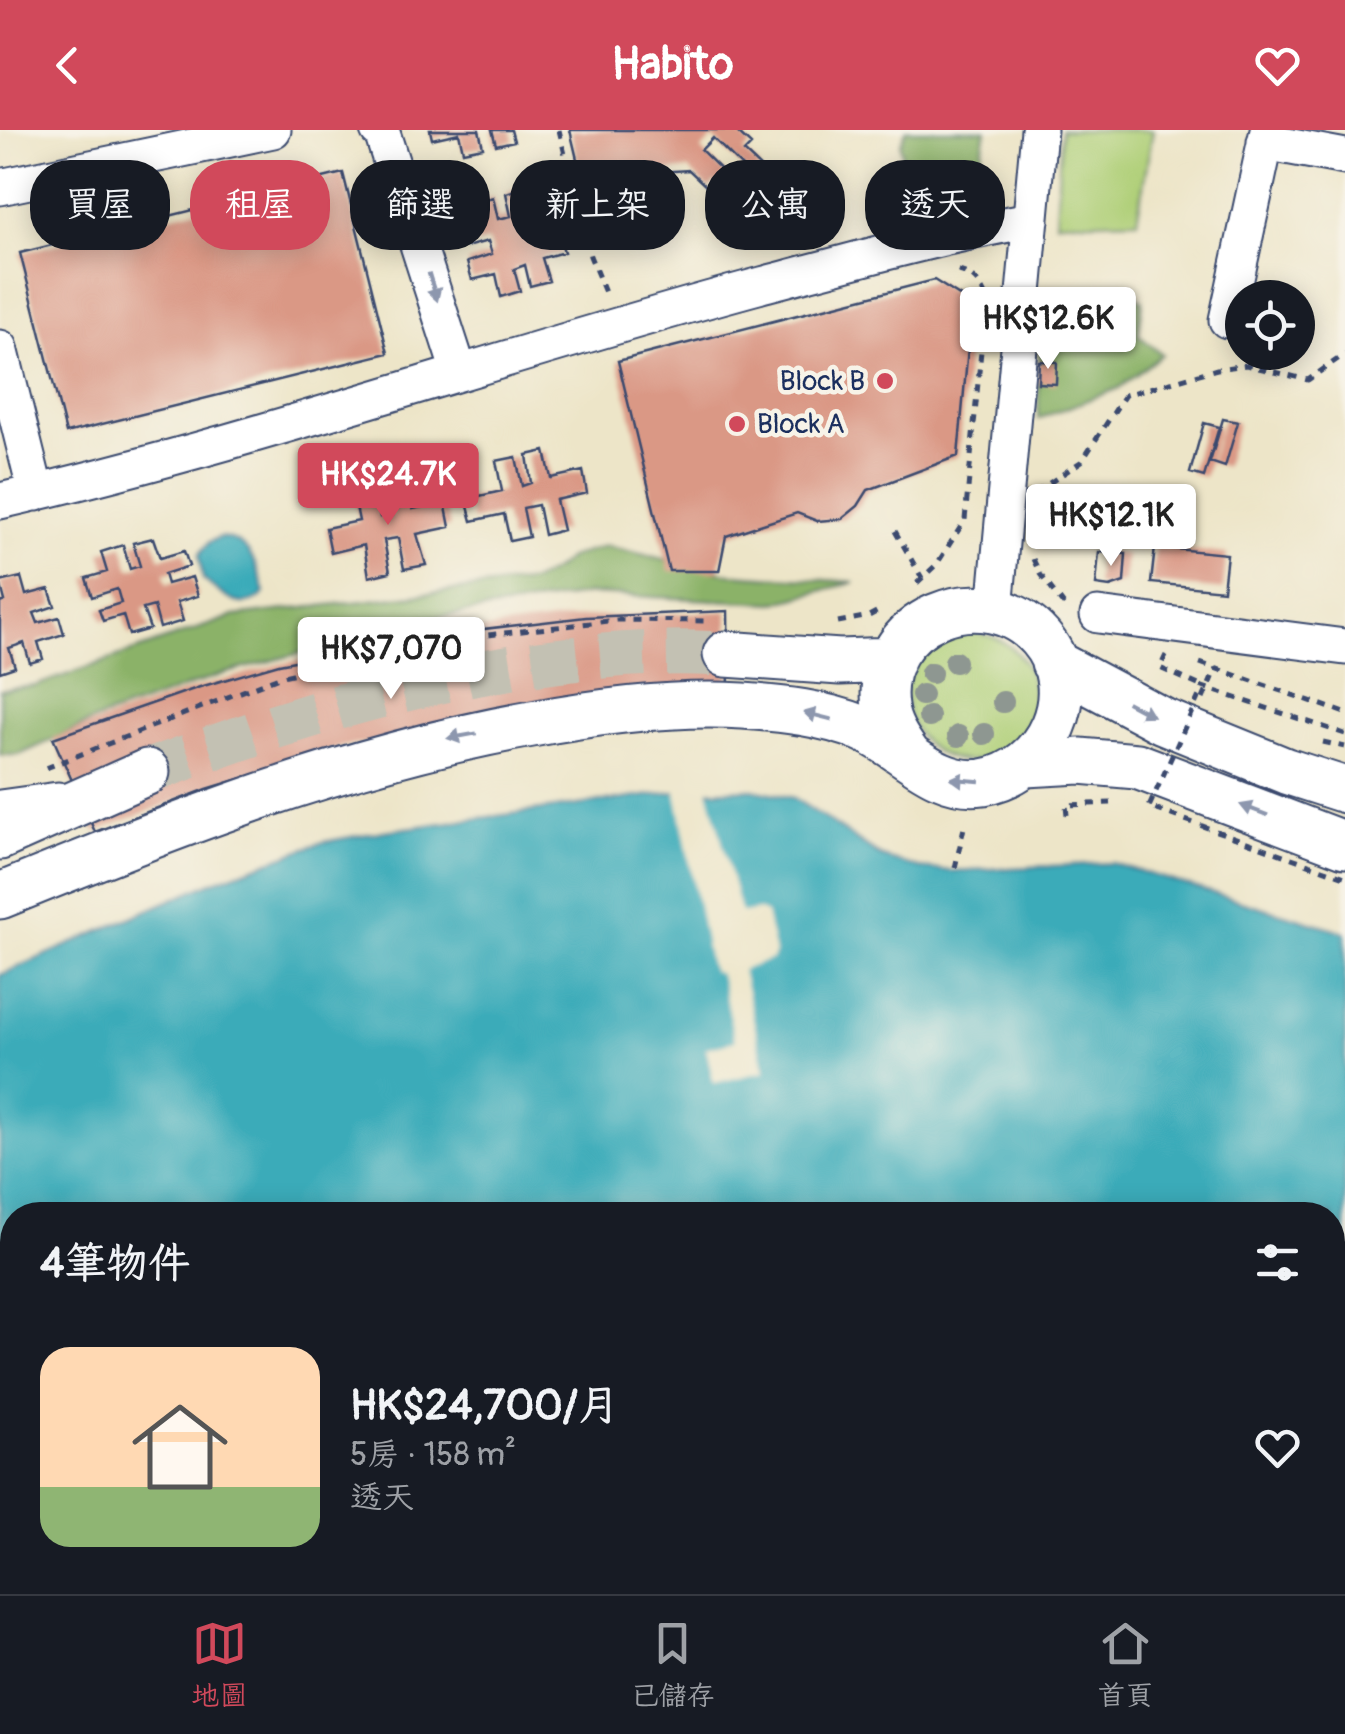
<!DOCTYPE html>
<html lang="zh-TW">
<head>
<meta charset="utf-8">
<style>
	body { margin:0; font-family:Pangolin,"LXGW WenKai TC",sans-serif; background:#242831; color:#f1f3f6; height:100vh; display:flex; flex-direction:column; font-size:38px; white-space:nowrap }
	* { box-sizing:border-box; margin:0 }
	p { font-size:32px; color:#9ea1a6 }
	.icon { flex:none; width:55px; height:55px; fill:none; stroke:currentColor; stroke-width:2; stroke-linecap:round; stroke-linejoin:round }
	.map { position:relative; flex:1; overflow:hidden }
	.details { position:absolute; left:0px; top:1072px; width:1345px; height:392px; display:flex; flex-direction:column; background:#171b24; border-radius:40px 40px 0 0; box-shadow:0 5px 25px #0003 }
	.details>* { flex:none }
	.hud { position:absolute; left:30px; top:30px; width:1285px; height:90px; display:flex; gap:20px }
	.tools { position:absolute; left:1225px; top:150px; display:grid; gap:20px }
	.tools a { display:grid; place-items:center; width:90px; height:90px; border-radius:50%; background:#171b24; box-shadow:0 5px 25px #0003; font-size:50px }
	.price { position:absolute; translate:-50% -85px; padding:0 22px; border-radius:10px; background:#fff; color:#222; font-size:32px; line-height:65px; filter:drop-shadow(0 2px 5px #0008) }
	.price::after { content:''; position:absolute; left:50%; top:60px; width:30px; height:22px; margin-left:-15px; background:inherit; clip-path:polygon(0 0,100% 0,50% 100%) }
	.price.current { background:#d1495b; color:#fff }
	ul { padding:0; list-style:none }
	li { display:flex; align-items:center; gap:30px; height:250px; padding:0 40px }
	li+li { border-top:2px solid #363941 }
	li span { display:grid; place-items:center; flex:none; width:280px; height:200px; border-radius:30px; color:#555 }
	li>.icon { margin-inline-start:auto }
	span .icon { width:120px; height:120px; fill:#fffc; stroke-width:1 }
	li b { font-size:42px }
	h2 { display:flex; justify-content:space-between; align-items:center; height:120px; padding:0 40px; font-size:42px }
	.pill { padding:0 35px; border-radius:40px; background:#171b24; box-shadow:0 5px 25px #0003; font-size:35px; line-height:90px }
	.pill.current { background:#d1495b; color:#fff }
	header { display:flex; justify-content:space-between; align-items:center; height:130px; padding:0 40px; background:#d1495b; color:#fff; font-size:45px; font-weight:700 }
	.menu { display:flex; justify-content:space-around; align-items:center; height:140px; border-top:2px solid #363941; background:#171b24; font-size:28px; color:#9ea1a6 }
	.menu a { display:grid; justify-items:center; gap:5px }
	.menu .current { color:#d1495b }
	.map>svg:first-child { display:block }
	.green { fill:#afcf77; stroke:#657f6a; stroke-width:2.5 }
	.forest { fill:#8bb268; stroke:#537063; stroke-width:2.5 }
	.water { fill:#3babb9; stroke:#2b6d8c; stroke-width:2.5; fill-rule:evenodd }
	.pier { fill:#ede5c8 }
	.building { fill:#da9885 }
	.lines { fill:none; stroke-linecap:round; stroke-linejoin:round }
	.major-tunnel { stroke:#c3c1b3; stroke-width:45; stroke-dasharray:45 22; stroke-linecap:butt }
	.minor-casing { stroke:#3a4a6e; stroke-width:39 }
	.major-casing { stroke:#3a4a6e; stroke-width:49 }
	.path { stroke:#3a4a6e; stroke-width:5; stroke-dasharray:8 8; stroke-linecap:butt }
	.minor { stroke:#fff; stroke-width:35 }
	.major { stroke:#fff; stroke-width:45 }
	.path-bridge { stroke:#3a4a6e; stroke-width:5; stroke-dasharray:8 8; stroke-linecap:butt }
	.tree { fill:#8e9791 }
	.oneway { fill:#8d97ae }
	.poi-dot { fill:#d1495b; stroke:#f7f3e8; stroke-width:4 }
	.labels { text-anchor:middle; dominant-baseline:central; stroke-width:9; stroke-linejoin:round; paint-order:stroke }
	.poi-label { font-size:28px; fill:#1b2f5e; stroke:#f7f3e8; text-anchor:end }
</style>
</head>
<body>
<header><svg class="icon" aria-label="back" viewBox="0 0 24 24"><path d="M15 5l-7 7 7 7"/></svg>Habito<svg class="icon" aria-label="heart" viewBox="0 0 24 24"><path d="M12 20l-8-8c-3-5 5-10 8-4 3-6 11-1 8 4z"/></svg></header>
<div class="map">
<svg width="1345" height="1464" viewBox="0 0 1345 1464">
	<rect width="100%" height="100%" fill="#f7f3e8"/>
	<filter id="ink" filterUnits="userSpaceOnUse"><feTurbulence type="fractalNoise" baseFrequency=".01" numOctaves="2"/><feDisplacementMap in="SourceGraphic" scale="20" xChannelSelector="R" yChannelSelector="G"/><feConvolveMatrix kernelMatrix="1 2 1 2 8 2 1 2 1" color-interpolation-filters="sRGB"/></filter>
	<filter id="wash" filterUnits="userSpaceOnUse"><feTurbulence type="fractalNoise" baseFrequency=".0048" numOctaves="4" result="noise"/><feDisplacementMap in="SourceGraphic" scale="40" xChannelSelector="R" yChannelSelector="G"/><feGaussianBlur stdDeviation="2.25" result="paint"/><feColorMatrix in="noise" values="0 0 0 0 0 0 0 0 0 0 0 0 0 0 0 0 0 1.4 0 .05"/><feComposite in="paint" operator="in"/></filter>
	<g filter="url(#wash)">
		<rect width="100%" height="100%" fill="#ede5c8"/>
		<path class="green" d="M 1061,0 L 1153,0 L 1137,90 L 1056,92 Z
			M906 567a64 64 0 1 1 128 0a64 64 0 1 1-128 0Z"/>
		<path class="forest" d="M 906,0 L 986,0 L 981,28 L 972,44 L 935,54 L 907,49 L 900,15 Z
			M 1127,162 L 1143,171 L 1138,205 L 1162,224 L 1119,258 L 1038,289 L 1040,196 L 1049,165 L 1097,200 Z
			M 605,416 L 731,444 L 855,452 L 774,473 L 590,464 L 426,489 L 223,544 L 96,590 L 19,625 L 0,625 L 0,560 L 35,556 L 234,486 L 534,451 L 556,439 L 568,428 Z"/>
		<path class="water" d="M 220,407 C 250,409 257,436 265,463 C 243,486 222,465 203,449 L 199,425 L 209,412 Z
			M 753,659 L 794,668 L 882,727 L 919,738 L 951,741 L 1112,733 L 1345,802 L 1345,1464 L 0,1464 L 0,845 L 214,751 L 323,712 L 384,701 L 675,662 ZM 12,1085 L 1332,1085 L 1332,1452 L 12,1452 Z"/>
		<path class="pier" d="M 707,655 L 740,780 L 743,783 L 760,780 L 766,783 L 775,823 L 772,829 L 742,840 L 765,941 L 714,953 L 706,918 L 735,911 L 720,844 L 713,841 L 709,832 L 675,657 Z"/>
		<g id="blocks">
			<path class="building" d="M 430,0 L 479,0 L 483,17 L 463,21 L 459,3 L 432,9 Z
				M 492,0 L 511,0 L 514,11 L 496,15 Z
				M 570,0 L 735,0 L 751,15 L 744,22 L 760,37 L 751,46 L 713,8 L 701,20 L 742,60 L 733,70 L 715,52 L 709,59 L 689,40 L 658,42 L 618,78 L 588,75 Z
				M 343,43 L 388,223 L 66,303 L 20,123 Z
				M 524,57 L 531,81 L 551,75 L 556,92 L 535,98 L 538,108 L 558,102 L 564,122 L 542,128 L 549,151 L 530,156 L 525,135 L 514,139 L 520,161 L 501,167 L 496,144 L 472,150 L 467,132 L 492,124 L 488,111 L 466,117 L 460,99 L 482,93 L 476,72 L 493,67 L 498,89 L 511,86 L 506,63 Z
				M 934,150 L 972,174 L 958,326 L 868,360 L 858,376 L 842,389 L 817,391 L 797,383 L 726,406 L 719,441 L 669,441 L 618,231 Z
				M 1039,231 L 1057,232 L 1056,254 L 1038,253 Z
				M 1223,289 L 1238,292 L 1225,337 L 1210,332 Z
				M 1204,293 L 1219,297 L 1204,347 L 1190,343 Z
				M 545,321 L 551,348 L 583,341 L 587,363 L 556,370 L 563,400 L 544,405 L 538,375 L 523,378 L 529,407 L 510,411 L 504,384 L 472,391 L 466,369 L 502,361 L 496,331 L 516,327 L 522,356 L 531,353 L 527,325 Z
				M 405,349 L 413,379 L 445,372 L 450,397 L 417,404 L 426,435 L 404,439 L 398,408 L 384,410 L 390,442 L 369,447 L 364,415 L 331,423 L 326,398 L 359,391 L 353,362 L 375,356 L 380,387 L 392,385 L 385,354 Z
				M 153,408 L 160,428 L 184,421 L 189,436 L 164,444 L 167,454 L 192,447 L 198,466 L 177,472 L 183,491 L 160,498 L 154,476 L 143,479 L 150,499 L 129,505 L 123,485 L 103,491 L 99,480 L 121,473 L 117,459 L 92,467 L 86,448 L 107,442 L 101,422 L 123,415 L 130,439 L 140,436 L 133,413 Z
				M 1155,417 L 1227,424 L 1223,460 L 1151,453 Z
				M 1099,422 L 1126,424 L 1124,452 L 1110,457 L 1096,455 Z
				M 21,447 L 26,465 L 49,459 L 55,476 L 34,483 L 38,493 L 59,487 L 64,504 L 38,512 L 43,529 L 30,533 L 24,513 L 9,518 L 15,537 L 0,542 L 0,473 L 5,471 L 0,452 Z
				M 728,481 L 729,565 L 346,616 L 207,659 L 95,702 L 53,608 L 200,557 L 279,534 L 424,506 L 586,487 Z"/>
		</g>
	</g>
	<g filter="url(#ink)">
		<use href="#blocks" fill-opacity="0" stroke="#3a4a6e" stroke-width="2.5"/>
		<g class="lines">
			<path class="major-tunnel" d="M 147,642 C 332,572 527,514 726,524"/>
			<g class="minor-casing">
				<path id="minor" d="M 378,0 L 382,3 L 459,242
					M 1265,12 L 1345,27
					M 0,57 L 273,0
					M 1227,190 L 1268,0
					M 0,218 L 36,363
					M 0,371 C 256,312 505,224 758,156 C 849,132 938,106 1031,90
					M 995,479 L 1039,0
					M 1098,485 L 1345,517
					M 0,678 L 58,670"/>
			</g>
			<g class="major-casing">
				<path id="major" d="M 726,524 L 840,532 L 892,530
					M 1054,533 L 1163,591 L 1286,641 L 1345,660
					M 1026,634 L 1080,631 L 1137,636 L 1345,715
					M 0,707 L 147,642
					M 0,766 C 174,695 347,627 532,594 C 601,581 672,572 743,576 C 784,579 822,583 861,598 C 903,615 934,659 983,652 C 1048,641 1086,561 1040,508 C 983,444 873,491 885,577 C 887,595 897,610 907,624"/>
			</g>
			<path class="path" d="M 559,0 L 590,126 L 606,165
				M 872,73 L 879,94
				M 1036,362 L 1082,331 L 1125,265 L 1217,239 L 1246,235 L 1308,250 L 1345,224
				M 895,401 L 922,448
				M 1033,429 L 1040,444 L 1066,478
				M 917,453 L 937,434 L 965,390 L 986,168 C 979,151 972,143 954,140
				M 838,492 L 869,486 L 880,480
				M 1166,525 L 1160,538 L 1203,557
				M 1200,533 L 1345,583
				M 1203,569 L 1216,538
				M 1323,612 L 1345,617
				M 46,638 L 279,547 L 427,512 L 617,490 L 708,491
				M 1067,685 L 1066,675 L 1111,673
				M 955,738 L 965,693"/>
			<use href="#minor" class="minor"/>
			<use href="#major" class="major"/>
			<path class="path-bridge" d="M 1345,604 L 1203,557 L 1149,677 L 1345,747"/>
		</g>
		<g class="tree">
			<circle cx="955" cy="532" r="11"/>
			<circle cx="931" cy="543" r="11"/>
			<circle cx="922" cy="565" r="11"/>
			<circle cx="1003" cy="572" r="11"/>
			<circle cx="929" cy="587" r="11"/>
			<circle cx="984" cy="604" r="11"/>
			<circle cx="958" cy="606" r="11"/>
		</g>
		<defs><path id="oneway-solid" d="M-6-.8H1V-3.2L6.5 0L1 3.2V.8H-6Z" transform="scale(2.5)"/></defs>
		<g class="oneway">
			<use href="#oneway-solid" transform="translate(433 157) rotate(73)"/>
			<use href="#oneway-solid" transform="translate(1140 579) rotate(28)"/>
			<use href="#oneway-solid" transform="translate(818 586) rotate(-166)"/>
			<use href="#oneway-solid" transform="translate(462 606) rotate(170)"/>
			<use href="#oneway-solid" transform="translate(965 650) rotate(-175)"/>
			<use href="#oneway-solid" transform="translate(1254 680) rotate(-159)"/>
		</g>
	</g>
	<g class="poi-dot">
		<circle cx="885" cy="251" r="10"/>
		<circle cx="737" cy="294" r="10"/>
	</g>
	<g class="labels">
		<g class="poi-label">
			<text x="865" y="251">Block B</text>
			<text x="757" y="294" text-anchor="start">Block A</text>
		</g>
	</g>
</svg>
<div class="tools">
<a><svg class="icon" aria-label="locate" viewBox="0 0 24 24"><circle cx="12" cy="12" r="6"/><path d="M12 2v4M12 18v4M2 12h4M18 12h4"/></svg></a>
</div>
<b class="price" style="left:1048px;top:242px">HK$12.6K</b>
<b class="price current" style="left:388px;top:398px">HK$24.7K</b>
<b class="price" style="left:1111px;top:439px">HK$12.1K</b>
<b class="price" style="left:391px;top:572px">HK$7,070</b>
<div class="hud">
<a class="pill">買屋</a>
<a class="pill current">租屋</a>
<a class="pill">篩選</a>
<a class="pill">新上架</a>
<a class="pill">公寓</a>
<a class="pill">透天</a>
</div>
<section class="details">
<h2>4筆物件<svg class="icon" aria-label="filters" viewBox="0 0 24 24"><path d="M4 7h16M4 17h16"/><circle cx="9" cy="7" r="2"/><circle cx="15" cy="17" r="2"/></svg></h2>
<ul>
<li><span style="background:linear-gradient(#ffd9b3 70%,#8fb573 0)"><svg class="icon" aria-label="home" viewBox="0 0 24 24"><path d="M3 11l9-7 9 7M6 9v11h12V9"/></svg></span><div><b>HK$24,700/月</b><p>5房 · 158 m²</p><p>透天</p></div><svg class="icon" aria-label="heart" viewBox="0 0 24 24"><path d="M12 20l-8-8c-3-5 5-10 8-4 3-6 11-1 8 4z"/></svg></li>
</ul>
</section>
</div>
<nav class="menu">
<a class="current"><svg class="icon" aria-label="map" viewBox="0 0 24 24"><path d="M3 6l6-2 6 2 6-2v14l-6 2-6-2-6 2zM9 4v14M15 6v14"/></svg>地圖</a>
<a><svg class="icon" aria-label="saved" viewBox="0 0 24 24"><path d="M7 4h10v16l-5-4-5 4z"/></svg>已儲存</a>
<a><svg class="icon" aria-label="home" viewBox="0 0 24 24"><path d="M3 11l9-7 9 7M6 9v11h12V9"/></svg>首頁</a>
</nav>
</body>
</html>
